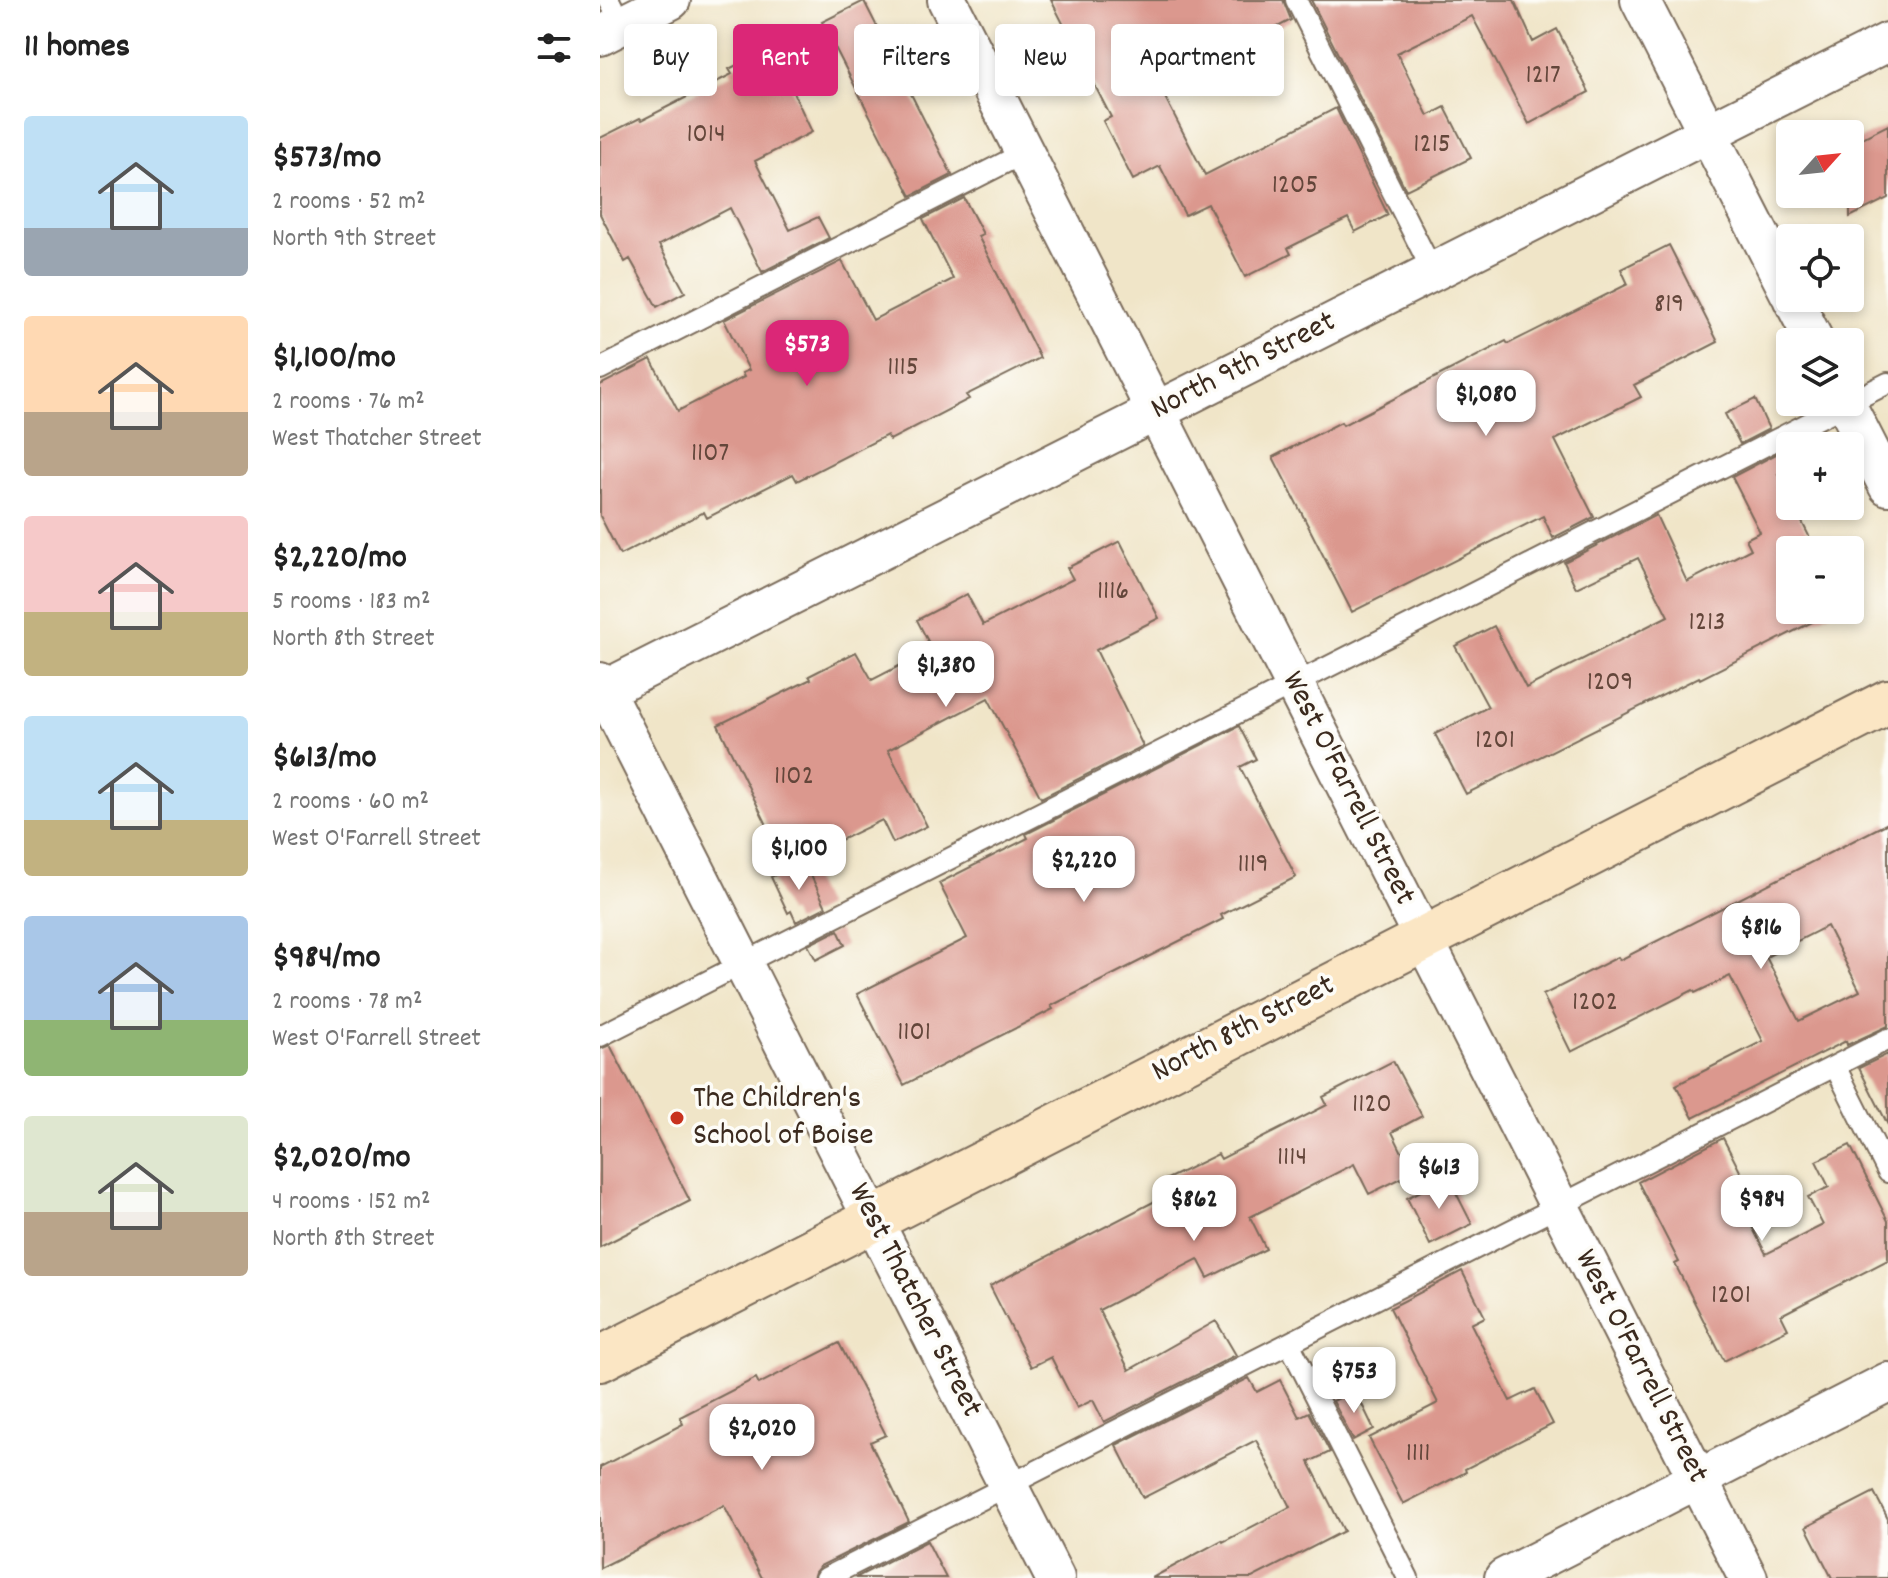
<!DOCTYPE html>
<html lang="en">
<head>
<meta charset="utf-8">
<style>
	body { margin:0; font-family:Dekko,sans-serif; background:#f6f6f6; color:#222; height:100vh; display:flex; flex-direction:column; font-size:30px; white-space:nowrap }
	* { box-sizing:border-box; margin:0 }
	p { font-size:26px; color:#767676 }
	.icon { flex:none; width:44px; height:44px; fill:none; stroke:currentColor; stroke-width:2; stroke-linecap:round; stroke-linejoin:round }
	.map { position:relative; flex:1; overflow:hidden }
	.drawer { display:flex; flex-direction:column; background:#fff; width:600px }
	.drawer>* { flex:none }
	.guide { position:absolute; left:24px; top:24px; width:760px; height:72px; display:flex; gap:16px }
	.needle { width:52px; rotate:63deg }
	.controls { position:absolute; left:1176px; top:120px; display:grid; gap:16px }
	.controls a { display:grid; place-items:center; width:88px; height:88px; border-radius:8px; background:#fff; box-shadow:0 4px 12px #0003; font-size:40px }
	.price { position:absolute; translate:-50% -68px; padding:0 18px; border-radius:16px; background:#fff; color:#222; font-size:26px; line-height:52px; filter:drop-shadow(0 2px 4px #0008) }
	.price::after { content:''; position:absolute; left:50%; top:48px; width:24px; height:18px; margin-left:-12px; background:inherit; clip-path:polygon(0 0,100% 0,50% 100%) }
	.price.selected { background:#db2777; color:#fff }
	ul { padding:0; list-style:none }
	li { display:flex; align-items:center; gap:24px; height:200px; padding:0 24px }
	li span { display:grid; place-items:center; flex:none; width:224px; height:160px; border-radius:8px; color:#555 }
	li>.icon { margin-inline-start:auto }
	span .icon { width:96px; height:96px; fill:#fffc; stroke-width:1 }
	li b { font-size:34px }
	h2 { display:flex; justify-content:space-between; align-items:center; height:96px; padding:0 24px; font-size:34px }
	.tag { padding:0 28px; border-radius:8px; background:#fff; box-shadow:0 4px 12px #0003; font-size:28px; line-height:72px }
	.tag.selected { background:#db2777; color:#fff }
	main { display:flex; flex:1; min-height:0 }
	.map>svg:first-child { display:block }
	.building { fill:#db988e; fill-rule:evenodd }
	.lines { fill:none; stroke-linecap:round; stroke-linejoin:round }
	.lane-casing { stroke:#7a6b5a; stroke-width:24 }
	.street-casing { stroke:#7a6b5a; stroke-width:42 }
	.secondary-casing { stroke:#7a6b5a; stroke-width:48 }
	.lane { stroke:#fff; stroke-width:20 }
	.street { stroke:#fff; stroke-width:38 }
	.secondary { stroke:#fbe6c4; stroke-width:44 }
	.poi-dot { fill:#c8321e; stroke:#fdfcf7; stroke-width:3 }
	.labels { text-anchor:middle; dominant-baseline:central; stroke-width:7; stroke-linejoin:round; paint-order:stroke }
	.number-label { font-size:28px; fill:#63463a }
	.street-label { font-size:32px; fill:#3b2a1e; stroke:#fdfcf7 }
	.poi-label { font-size:32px; fill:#3b2a1e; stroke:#fdfcf7; text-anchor:start }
</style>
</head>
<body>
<main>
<section class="drawer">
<h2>11 homes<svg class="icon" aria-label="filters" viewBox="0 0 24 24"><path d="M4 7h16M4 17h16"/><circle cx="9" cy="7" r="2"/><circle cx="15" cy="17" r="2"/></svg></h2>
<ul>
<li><span style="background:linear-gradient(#bfe0f5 70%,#9aa5b1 0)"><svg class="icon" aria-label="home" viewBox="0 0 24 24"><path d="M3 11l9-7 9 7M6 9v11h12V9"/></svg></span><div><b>$573/mo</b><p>2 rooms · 52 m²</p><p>North 9th Street</p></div></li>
<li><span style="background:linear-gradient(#ffd9b3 60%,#b9a48a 0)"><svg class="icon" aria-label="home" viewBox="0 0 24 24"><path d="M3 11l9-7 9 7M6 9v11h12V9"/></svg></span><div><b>$1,100/mo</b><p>2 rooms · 76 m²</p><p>West Thatcher Street</p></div></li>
<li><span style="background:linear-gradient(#f6c9c9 60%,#c2b280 0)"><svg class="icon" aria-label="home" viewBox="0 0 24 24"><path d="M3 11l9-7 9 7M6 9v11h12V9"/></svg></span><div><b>$2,220/mo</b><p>5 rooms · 183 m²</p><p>North 8th Street</p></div></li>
<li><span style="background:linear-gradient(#bfe0f5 65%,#c2b280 0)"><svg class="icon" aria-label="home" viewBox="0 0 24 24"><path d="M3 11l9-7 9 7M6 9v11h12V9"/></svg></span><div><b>$613/mo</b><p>2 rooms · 60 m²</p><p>West O'Farrell Street</p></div></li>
<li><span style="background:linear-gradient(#a9c7e8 65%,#8fb573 0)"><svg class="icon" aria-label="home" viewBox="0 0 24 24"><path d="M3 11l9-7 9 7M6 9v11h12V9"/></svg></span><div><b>$984/mo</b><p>2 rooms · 78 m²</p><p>West O'Farrell Street</p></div></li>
<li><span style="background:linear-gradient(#dfe7d0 60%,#b9a48a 0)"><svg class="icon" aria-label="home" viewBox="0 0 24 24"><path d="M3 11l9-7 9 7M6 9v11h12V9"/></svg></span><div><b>$2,020/mo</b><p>4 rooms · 152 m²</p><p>North 8th Street</p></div></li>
</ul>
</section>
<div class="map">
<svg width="1288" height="1578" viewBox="0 0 1288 1578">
	<rect width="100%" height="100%" fill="#fdfcf7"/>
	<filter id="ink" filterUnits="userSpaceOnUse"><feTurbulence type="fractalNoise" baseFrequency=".0125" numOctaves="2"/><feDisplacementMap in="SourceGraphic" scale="16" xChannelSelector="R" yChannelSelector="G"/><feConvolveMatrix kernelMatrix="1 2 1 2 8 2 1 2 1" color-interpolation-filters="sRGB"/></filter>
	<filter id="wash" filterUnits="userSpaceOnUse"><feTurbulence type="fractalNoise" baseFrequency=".006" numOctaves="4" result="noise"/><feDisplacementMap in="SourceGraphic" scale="32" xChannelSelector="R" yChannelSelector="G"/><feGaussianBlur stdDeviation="1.8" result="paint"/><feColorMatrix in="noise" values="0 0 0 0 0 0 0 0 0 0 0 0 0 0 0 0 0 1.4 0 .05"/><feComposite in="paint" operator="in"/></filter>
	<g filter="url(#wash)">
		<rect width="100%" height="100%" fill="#f0e5c8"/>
		<g id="blocks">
			<path class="building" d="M 451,0 L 683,0 L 691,20 L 637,48 L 632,38 L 555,78 L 605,175 L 736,108 L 788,215 L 755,232 L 748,218 L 688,248 L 691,254 L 645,277 L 608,204 L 585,215 L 560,166 L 533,180 L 503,121 L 511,117 Z
				M 711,0 L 914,0 L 933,42 L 957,29 L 989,92 L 929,124 L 872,16 L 797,53 L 828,116 L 845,107 L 871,158 L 806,190 Z
				M 264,1 L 352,175 L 311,196 L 222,22 Z
				M 172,47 L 212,132 L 155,161 L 190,230 L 218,217 L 229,238 L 162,272 L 130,208 L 59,245 L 85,292 L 57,307 L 30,259 L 25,262 L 0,214 L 0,138 L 40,118 L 42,120 L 132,74 L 129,69 Z
				M 1288,125 L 1288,198 L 1250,217 L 1250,144 Z
				M 364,198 L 383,234 L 378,236 L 440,358 L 366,395 L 369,399 L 290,440 L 287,435 L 197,481 L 193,474 L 107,518 L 104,512 L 20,555 L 0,516 L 0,385 L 51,359 L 78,411 L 144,377 L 142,373 L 149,370 L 124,320 L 242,261 L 273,320 L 353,279 L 323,219 Z
				M 1069,245 L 1118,342 L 1034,385 L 1041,397 L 955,440 L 994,517 L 953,538 L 943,516 L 752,612 L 673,457 L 741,422 L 743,425 L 906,341 L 908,344 L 1028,284 L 1021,269 Z
				M 1155,399 L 1169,429 L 1140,444 L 1125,414 Z
				M 1180,452 L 1188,469 L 1178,474 L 1190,498 L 1190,506 L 1194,506 L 1216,550 L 1190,550 L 1190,610 L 1236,610 L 1100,679 L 1099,677 L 866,794 L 835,734 L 888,707 L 855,646 L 894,626 L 926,688 L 1068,616 L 1038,558 L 976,588 L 964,562 L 1056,515 L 1087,582 L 1151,549 L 1146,539 L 1160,532 L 1132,477 Z
				M 520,541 L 559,618 L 496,650 L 543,746 L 441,798 L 388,698 L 288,750 L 327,826 L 293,843 L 282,820 L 187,866 L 118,725 L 211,679 L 209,676 L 256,652 L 272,680 L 332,649 L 317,620 L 367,594 L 383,625 L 473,579 L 467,568 Z
				M 639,726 L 656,759 L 640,767 L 696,877 L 621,915 L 623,919 L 451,1006 L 453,1009 L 304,1085 L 257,994 L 367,938 L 339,883 L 428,838 L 426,834 Z
				M 1288,823 L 1288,1026 L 1247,1045 L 1246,1041 L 1093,1118 L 1076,1085 L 1163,1041 L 1130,976 L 1095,993 L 1093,990 L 971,1052 L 943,995 L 1018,957 L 1020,960 ZM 1227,926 L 1260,991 L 1199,1021 L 1166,957 Z
				M 204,861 L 226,907 L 196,922 L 191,911 L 188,913 L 171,877 Z
				M 238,930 L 245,945 L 216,960 L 208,945 Z
				M 10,1045 L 90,1201 L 0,1247 L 0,1049 Z
				M 1288,1054 L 1288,1125 L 1259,1068 Z
				M 793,1061 L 822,1116 L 792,1132 L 812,1173 L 769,1194 L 754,1164 L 650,1217 L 666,1249 L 608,1278 L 598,1259 L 499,1310 L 529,1370 L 616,1321 L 636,1355 L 504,1422 L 493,1400 L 477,1408 L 451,1357 L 431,1367 L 390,1286 L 565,1196 L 559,1183 L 618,1154 L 621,1159 L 727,1105 L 723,1097 Z
				M 1123,1138 L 1147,1185 L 1134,1192 L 1166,1254 L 1223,1225 L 1208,1197 L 1229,1187 L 1216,1161 L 1250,1145 L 1288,1221 L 1288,1260 L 1181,1315 L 1188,1329 L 1124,1361 L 1075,1264 L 1079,1262 L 1038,1182 Z
				M 848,1177 L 872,1224 L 830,1245 L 807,1198 Z
				M 862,1271 L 885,1317 L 871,1324 L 910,1401 L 935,1389 L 953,1424 L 865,1469 L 866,1472 L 803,1504 L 769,1438 L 838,1403 L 790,1308 Z
				M 239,1343 L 286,1435 L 270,1442 L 309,1522 L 220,1566 L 215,1572 L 213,1578 L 162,1578 L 124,1505 L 0,1568 L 0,1467 L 83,1424 L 80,1417 L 156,1378 L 159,1384 Z
				M 649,1378 L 657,1392 L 680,1380 L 699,1417 L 709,1412 L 730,1452 L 709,1462 L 744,1531 L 652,1578 L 552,1578 L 622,1540 L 623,1542 L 690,1507 L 656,1440 L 543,1498 L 516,1445 Z
				M 755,1390 L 774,1429 L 753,1440 L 733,1401 Z
				M 1274,1492 L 1288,1519 L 1288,1578 L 1232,1578 L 1206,1527 Z
				M 327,1541 L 346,1578 L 255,1578 Z"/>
		</g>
	</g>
	<g filter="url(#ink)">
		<use href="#blocks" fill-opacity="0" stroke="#7a6b5a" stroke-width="2"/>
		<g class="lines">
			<g class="lane-casing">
				<path id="lane" d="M 9,0 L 22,25
					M 696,0 L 833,272
					M 0,369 L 424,153
					M 0,1036 L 1288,383
					M 1235,1066 L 1288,1172
					M 689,1343 L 808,1578
					M 226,1578 L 1288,1039"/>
			</g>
			<g class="street-casing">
				<path id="street" d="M 347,0 L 1148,1578
					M 1040,0 L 1190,294
					M 0,36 L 71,0
					M 1192,298 L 1215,342
					M 1245,402 L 1288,486
					M 0,682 L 455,1578
					M 0,692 L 1288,42
					M 904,1578 L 1288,1382"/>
			</g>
			<g class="secondary-casing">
				<path id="secondary" d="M 0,1359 L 1288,702"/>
			</g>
			<use href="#lane" class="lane"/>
			<use href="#street" class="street"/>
			<use href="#secondary" class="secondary"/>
		</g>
	</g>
	<circle class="poi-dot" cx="77" cy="1118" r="8"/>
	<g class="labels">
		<g class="number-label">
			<text x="943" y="77">1217</text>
			<text x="106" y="136">1014</text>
			<text x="832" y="146">1215</text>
			<text x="695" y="187">1205</text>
			<text x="1069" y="306">819</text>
			<text x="303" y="369">1115</text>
			<text x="110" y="455">1107</text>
			<text x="513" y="593">1116</text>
			<text x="1107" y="624">1213</text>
			<text x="1010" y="684">1209</text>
			<text x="895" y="742">1201</text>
			<text x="194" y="778">1102</text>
			<text x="653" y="866">1119</text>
			<text x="995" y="1004">1202</text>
			<text x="314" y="1034">1101</text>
			<text x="772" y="1106">1120</text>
			<text x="692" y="1159">1114</text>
			<text x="1131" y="1297">1201</text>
			<text x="818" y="1455">1111</text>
		</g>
		<g class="street-label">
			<text transform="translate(644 367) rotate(-27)">North 9th Street</text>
			<text transform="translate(747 789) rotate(63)">West O'Farrell Street</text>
			<text transform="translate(644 1030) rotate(-27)">North 8th Street</text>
			<text transform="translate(314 1301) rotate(63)">West Thatcher Street</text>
			<text transform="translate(1040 1367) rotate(63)">West O'Farrell Street</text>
		</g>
		<g class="poi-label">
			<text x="93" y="1100">The Children's<tspan x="93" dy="37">School of Boise</tspan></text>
		</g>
	</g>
</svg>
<div class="controls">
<a><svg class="needle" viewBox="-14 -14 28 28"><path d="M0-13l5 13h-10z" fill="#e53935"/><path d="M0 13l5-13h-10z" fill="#767676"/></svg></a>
<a><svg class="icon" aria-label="locate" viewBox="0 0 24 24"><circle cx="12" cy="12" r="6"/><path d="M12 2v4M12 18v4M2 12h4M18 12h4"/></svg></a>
<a><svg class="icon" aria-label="layers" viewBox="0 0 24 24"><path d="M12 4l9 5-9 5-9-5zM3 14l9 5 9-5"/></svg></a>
<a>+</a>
<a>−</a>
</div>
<b class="price selected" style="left:207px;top:388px">$573</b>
<b class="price" style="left:886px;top:438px">$1,080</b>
<b class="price" style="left:346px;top:709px">$1,380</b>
<b class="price" style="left:199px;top:892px">$1,100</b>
<b class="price" style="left:484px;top:904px">$2,220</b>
<b class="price" style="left:1161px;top:971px">$816</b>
<b class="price" style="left:839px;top:1211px">$613</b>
<b class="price" style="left:594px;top:1243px">$862</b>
<b class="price" style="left:1162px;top:1243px">$984</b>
<b class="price" style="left:754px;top:1415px">$753</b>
<b class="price" style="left:162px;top:1472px">$2,020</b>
<div class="guide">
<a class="tag">Buy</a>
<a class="tag selected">Rent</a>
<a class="tag">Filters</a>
<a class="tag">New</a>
<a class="tag">Apartment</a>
</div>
</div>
</main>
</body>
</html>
